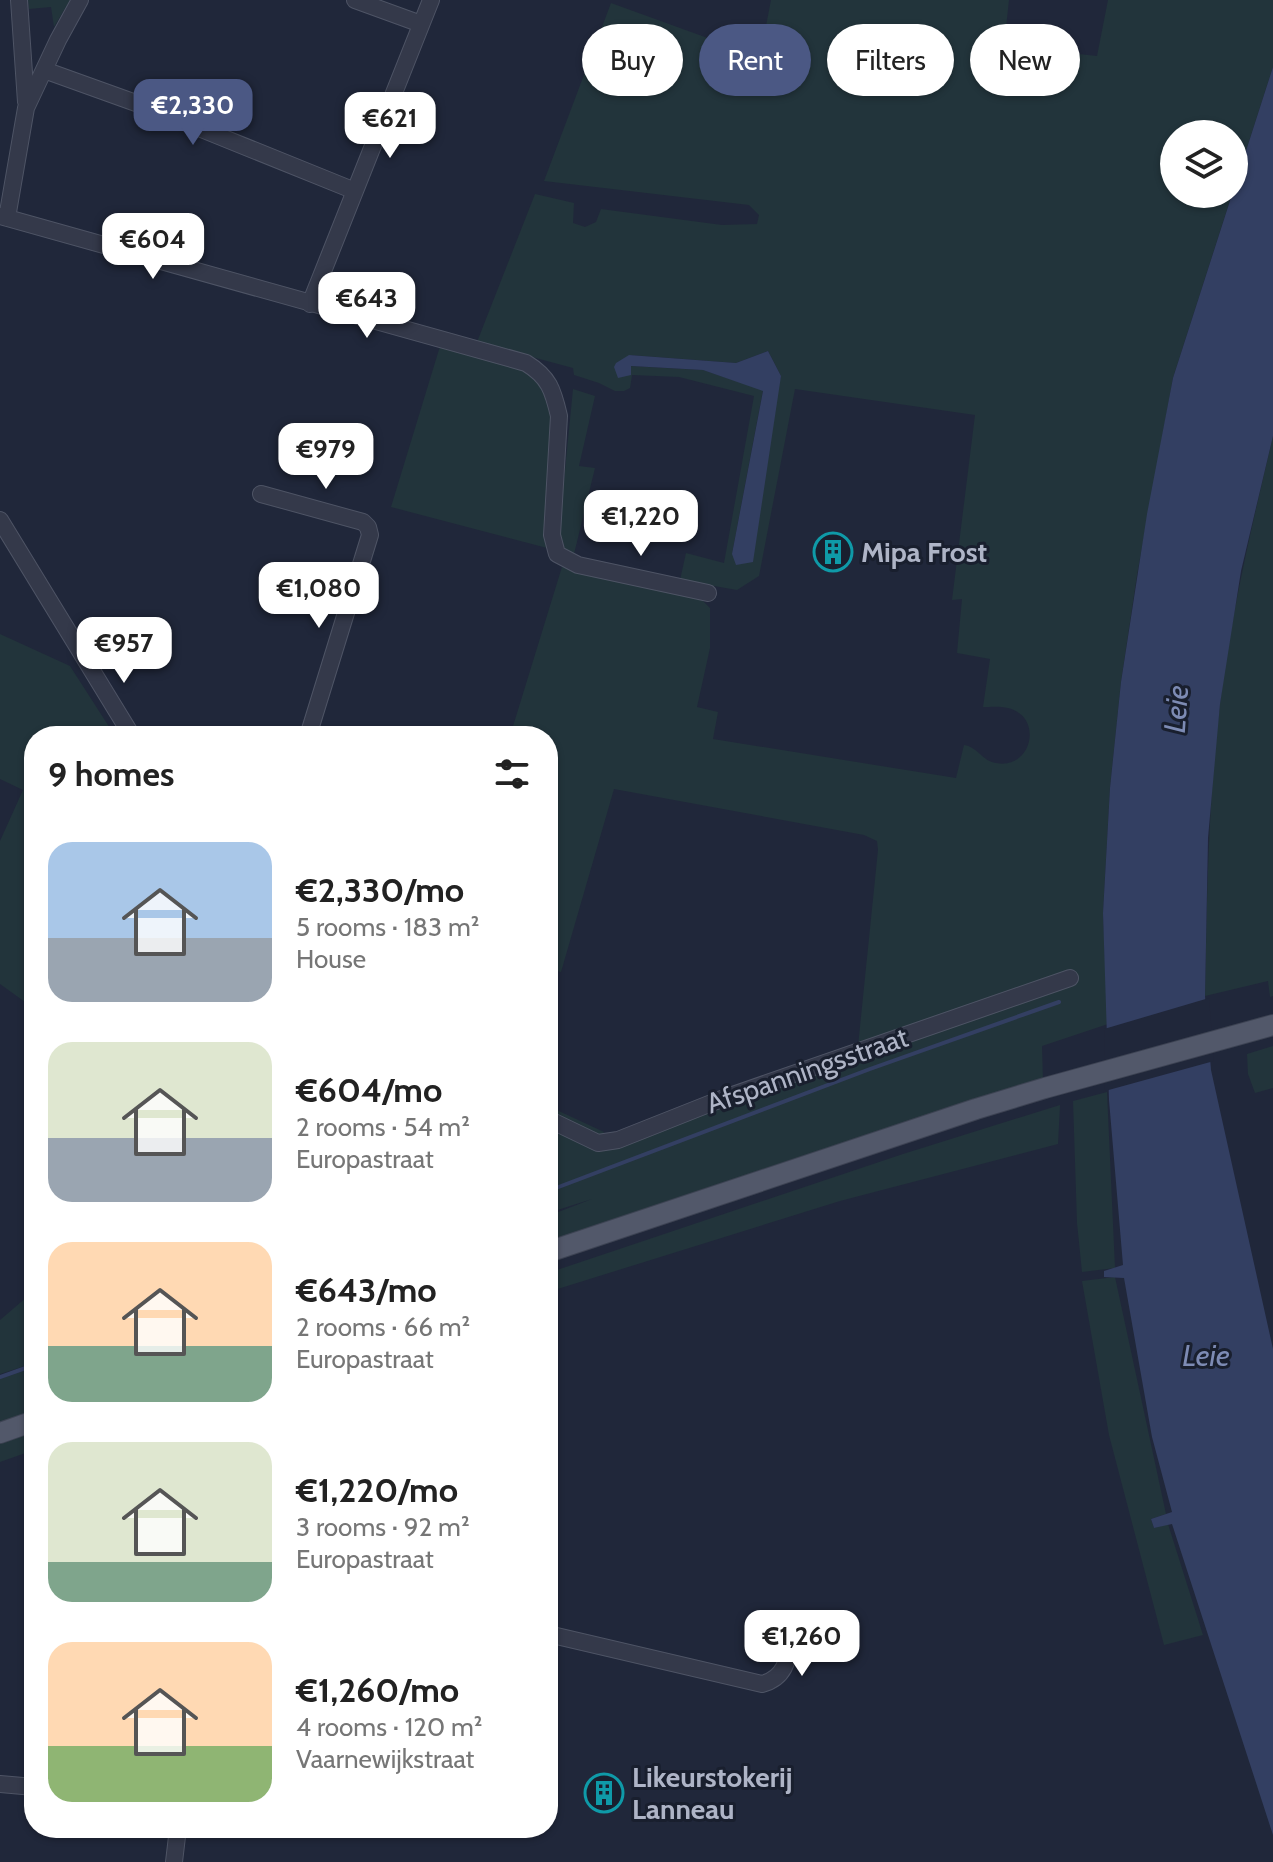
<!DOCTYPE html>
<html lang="en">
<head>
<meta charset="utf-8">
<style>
	body { margin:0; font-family:Cabin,sans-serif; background:#f6f6f6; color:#222; height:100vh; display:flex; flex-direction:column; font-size:30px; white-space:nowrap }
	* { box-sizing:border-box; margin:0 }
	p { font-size:26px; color:#767676 }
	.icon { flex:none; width:44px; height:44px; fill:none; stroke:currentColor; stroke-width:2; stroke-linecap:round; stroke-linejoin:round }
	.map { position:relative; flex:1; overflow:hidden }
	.side { position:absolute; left:24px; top:726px; width:534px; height:1112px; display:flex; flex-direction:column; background:#fff; border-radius:32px; box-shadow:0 2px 6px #0004 }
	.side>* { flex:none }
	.hud { position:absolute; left:582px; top:24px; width:570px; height:72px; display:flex; gap:16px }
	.fabs { position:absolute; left:1160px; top:120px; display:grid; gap:16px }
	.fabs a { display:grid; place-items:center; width:88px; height:88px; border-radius:50%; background:#fff; box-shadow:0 2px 6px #0004; font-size:40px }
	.price { position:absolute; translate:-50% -68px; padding:0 18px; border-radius:16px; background:#fff; color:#222; font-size:26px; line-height:52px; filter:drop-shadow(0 2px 4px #0008) }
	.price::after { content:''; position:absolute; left:50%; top:48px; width:24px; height:18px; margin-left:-12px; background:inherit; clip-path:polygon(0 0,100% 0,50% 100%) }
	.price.on { background:#4b5884; color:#fff }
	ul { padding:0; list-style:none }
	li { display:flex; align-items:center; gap:24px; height:200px; padding:0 24px }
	li span { display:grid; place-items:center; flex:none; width:224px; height:160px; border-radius:24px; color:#555 }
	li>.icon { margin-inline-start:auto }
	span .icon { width:96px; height:96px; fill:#fffc; stroke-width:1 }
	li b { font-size:34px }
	h2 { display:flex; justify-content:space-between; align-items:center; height:96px; padding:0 24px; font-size:34px }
	.pill { padding:0 28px; border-radius:36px; background:#fff; box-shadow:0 2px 6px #0004; font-size:28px; line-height:72px }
	.pill.on { background:#4b5884; color:#fff }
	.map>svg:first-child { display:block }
	.green { fill:#22343b; fill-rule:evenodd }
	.water { fill:#333f62 }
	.pier { fill:#20273a }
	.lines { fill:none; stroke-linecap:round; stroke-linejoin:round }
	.stream { stroke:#333f62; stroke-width:4 }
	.minor-casing { stroke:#4e5465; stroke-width:18 }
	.major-casing { stroke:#3d4353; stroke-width:22 }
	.minor { stroke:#34394a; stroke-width:16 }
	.major { stroke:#52586a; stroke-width:20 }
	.labels { text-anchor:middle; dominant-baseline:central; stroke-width:6; stroke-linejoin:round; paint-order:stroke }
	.poi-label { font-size:28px; font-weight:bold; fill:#aeb4c6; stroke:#191f2e; text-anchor:start }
	.street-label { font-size:28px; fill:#aeb4c6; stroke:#191f2e }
	.water-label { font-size:30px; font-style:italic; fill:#7d8bb4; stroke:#191f2e }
</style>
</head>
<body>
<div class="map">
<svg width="1273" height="1862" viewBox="0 0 1273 1862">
	<rect width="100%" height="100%" fill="#20273a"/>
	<path class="green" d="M 28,0 L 70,0 L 54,27 L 51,7 L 29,9 Z
		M 771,0 L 1009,0 L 1004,46 L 1097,56 L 1108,0 L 1273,0 L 1273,67 L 1234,188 L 1234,134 L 1174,134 L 1174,194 L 1232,194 L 1173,378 L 1137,575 L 1121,682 L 1110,788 L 1103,913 L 1108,1024 L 1042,1046 L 1043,1081 L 548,1245 L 548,1216 L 592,1199 L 548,1213 L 548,1187 L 559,1131 L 548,1126 L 548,1106 L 604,1132 L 598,1147 L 858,1046 L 878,850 L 877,841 L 864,835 L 614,789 L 561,972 L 548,969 L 548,736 L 510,736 L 562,567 L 676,589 L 701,599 L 710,608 L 710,648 L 697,707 L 718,712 L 713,739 L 956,778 L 964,745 C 978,747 982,761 996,763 C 1032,770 1044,717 1008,708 C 1000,706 990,707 983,707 L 990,659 L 957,653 L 962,599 L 952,600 L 975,415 L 795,389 L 759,576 L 737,590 L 680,580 L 686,553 L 724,563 L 754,396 L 679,377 L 632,375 L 630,388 L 624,391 L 615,391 L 599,383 L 574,375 L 573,368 L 477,342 L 535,194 L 574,203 L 573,223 L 585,227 L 596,222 L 601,209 L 722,225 L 757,224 L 759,215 L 749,205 L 544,181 L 611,3 L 760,57 ZM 768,351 L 781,376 L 732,554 L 763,390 L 703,370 L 630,366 L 629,355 L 736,363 Z
		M 441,343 L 523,369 L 535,377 L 552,404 L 555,435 L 547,548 L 391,507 Z
		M 573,389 L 595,396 L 579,466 L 595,468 L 574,554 L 557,551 Z
		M 1273,436 L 1273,996 L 1270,997 L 1268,981 L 1205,996 C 1207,899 1208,802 1220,704 C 1231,614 1252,525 1273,436 Z
		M 0,634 L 70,666 L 115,736 L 34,736 L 34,991 L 25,1002 L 0,984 L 0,841 L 23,790 L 0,779 Z
		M 1273,1046 L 1273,1088 L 1255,1093 L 1248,1074 L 1247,1054 Z
		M 1107,1092 L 1115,1268 L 1082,1272 L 1077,1223 L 1073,1101 Z
		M 1060,1105 L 1058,1144 L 840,1201 L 548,1292 L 548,1273 L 903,1154 Z
		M 1115,1277 L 1166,1514 L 1151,1519 L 1154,1528 L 1168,1524 L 1203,1635 L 1164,1645 L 1109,1435 L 1082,1281 Z
		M 34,1291 L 34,1363 L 0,1374 L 0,1320 Z
		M 34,1367 L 34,1411 L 0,1423 L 0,1379 Z
		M 34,1430 L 34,1450 L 0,1462 L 0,1441 Z"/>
	<path class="water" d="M 1273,67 L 1273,436 L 1241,571 L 1220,704 L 1208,838 L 1205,996 L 1211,1070 L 1273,1349 L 1273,1835 L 1172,1524 L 1154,1528 L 1151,1519 L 1172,1512 L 1152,1437 L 1124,1278 L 1104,1277 L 1104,1271 L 1123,1265 L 1109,1100 L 1103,913 L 1110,788 L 1121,682 L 1147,514 L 1173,378 Z
		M 768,351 L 781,376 L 753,562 L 736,565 L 732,554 L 763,391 L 703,370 L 631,366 L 631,375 L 618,378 L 614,367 L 616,363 L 629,355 L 736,363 Z"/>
	<path class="pier" d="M 1209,998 L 1214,1061 L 1105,1091 L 1104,1029 Z"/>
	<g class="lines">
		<path class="stream" d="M 548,1191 L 870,1069 L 1059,1002
			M 0,1377 L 34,1365"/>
		<g class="minor-casing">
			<path id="minor" d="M 19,0 L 26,102
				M 355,0 L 421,24
				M 44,70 L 147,107 L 355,191
				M 0,216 L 526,363 C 549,377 553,390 559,416 L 552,535 L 557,554 L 578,565 L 708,593
				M 7,218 L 26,108 L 58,40 L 80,0
				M 310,304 L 431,0
				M 261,494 L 363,522 L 368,527 L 370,535 L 308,736
				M 0,520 L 132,736
				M 548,1119 L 598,1143 L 618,1140 L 724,1098 L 1070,978
				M 548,1634 L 762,1684 C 789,1677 788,1654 793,1630
				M 0,1784 L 34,1787
				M 174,1862 L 178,1828"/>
		</g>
		<g class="major-casing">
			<path id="major" d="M 548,1252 L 976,1109 L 1045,1088 L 1273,1025
				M 0,1433 L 34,1421"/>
		</g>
		<use href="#minor" class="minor"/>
		<use href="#major" class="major"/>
	</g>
	<defs>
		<g id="building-ring" transform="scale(2)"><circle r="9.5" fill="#191f2e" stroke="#0f9aa8" stroke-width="1.5"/><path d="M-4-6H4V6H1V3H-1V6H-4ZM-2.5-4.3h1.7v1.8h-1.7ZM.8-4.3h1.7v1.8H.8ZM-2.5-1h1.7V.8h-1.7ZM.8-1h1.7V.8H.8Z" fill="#0f9aa8"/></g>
	</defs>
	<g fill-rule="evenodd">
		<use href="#building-ring" x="833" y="552"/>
		<use href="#building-ring" x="604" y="1793"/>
	</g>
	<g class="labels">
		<g class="poi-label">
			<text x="861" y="552">Mipa Frost</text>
			<text x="632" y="1777">Likeurstokerij<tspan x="632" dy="32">Lanneau</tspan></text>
		</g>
		<g class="street-label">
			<text transform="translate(807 1070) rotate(-19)">Afspanningsstraat</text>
		</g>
		<g class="water-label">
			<text transform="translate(1176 709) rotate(-86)">Leie</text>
			<text x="1206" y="1355">Leie</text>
		</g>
	</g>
</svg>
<div class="fabs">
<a><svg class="icon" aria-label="layers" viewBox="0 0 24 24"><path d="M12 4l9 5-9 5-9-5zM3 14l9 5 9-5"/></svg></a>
</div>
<b class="price on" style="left:193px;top:147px">€2,330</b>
<b class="price" style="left:390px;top:160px">€621</b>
<b class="price" style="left:153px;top:281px">€604</b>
<b class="price" style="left:367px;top:340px">€643</b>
<b class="price" style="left:326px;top:491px">€979</b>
<b class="price" style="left:641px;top:558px">€1,220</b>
<b class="price" style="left:319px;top:630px">€1,080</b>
<b class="price" style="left:124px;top:685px">€957</b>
<b class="price" style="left:802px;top:1678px">€1,260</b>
<div class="hud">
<a class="pill">Buy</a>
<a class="pill on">Rent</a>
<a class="pill">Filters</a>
<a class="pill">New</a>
</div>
<section class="side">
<h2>9 homes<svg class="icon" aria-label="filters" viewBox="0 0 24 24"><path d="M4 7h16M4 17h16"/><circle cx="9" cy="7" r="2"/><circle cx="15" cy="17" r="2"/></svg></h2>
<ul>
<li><span style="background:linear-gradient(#a9c7e8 60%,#9aa5b1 0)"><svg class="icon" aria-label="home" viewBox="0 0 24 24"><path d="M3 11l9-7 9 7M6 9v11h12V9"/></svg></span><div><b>€2,330/mo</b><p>5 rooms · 183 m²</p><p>House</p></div></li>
<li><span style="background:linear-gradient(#dfe7d0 60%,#9aa5b1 0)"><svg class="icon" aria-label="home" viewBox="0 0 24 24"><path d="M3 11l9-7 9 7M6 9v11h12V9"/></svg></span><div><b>€604/mo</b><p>2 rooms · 54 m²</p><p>Europastraat</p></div></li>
<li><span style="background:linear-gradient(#ffd9b3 65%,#7fa58c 0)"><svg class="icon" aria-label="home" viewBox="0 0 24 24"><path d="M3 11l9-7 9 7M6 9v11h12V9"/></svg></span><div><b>€643/mo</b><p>2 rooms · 66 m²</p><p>Europastraat</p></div></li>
<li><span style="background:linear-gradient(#dfe7d0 75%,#7fa58c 0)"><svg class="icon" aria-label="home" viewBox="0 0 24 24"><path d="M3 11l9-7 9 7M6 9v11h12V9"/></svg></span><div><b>€1,220/mo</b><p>3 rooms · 92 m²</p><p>Europastraat</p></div></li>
<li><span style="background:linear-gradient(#ffd9b3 65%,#8fb573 0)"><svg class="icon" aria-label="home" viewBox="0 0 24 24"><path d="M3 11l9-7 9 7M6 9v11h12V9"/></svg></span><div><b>€1,260/mo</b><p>4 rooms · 120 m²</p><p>Vaarnewijkstraat</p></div></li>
</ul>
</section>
</div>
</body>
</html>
